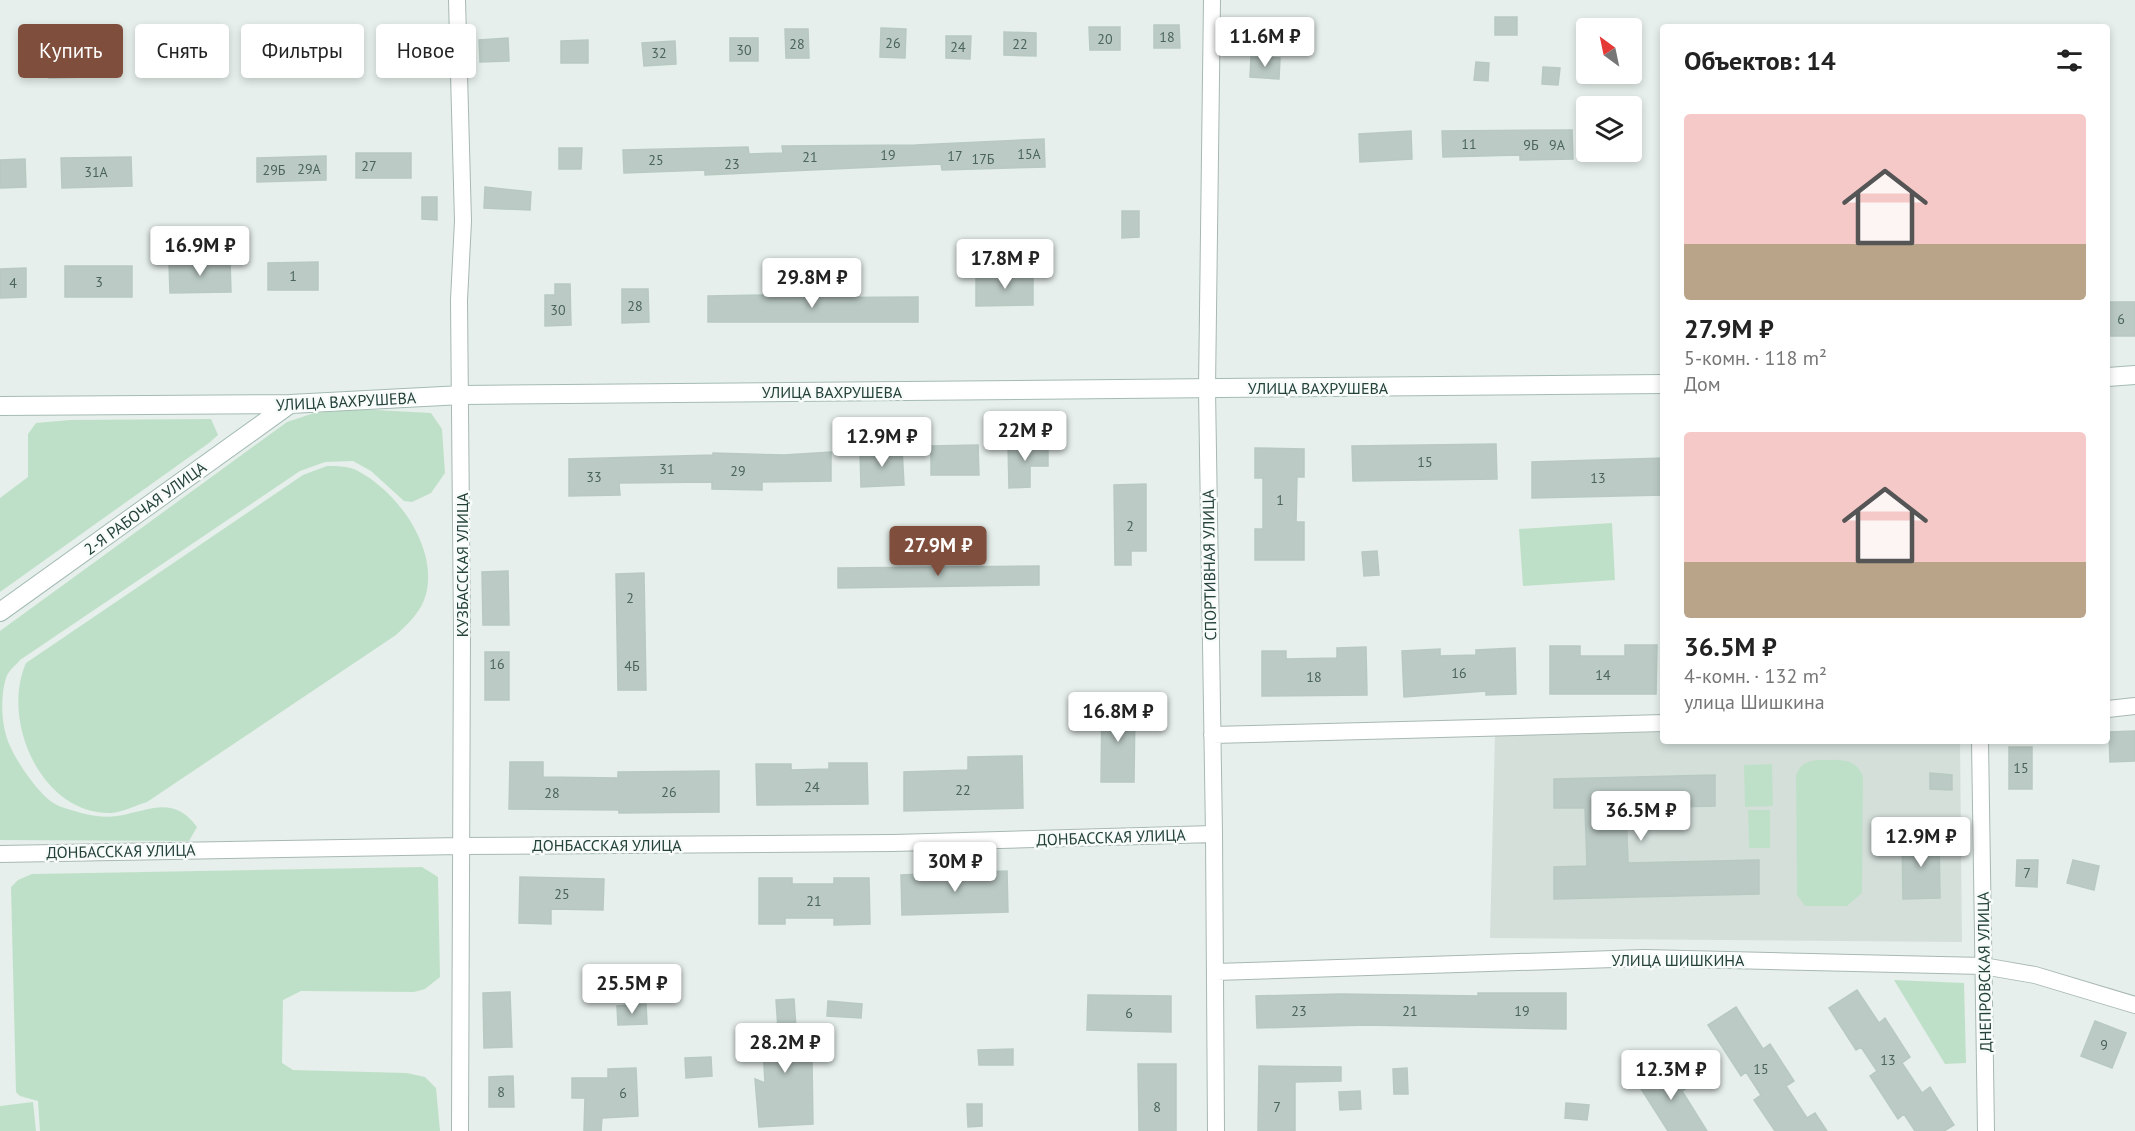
<!DOCTYPE html>
<html lang="ru">
<head>
<meta charset="utf-8">
<style>
	body { margin:0; font-family:"PT Sans",sans-serif; background:#f2f2f2; color:#222; height:100vh; display:flex; flex-direction:column; font-size:22px; white-space:nowrap }
	* { box-sizing:border-box; margin:0 }
	p { font-size:20px; color:#767676 }
	.icon { flex:none; width:33px; height:33px; fill:none; stroke:currentColor; stroke-width:2; stroke-linecap:round; stroke-linejoin:round }
	.map { position:relative; flex:1; overflow:hidden }
	.drawer { position:absolute; left:1660px; top:24px; width:450px; height:720px; display:flex; flex-direction:column; background:#fff; border-radius:6px; box-shadow:0 3px 9px #0003 }
	.drawer>* { flex:none }
	.banner { position:absolute; left:18px; top:24px; width:570px; height:54px; display:flex; gap:12px }
	.needle { width:39px; rotate:327deg }
	.fabs { position:absolute; left:1576px; top:18px; display:grid; gap:12px }
	.fabs a { display:grid; place-items:center; width:66px; height:66px; border-radius:6px; background:#fff; box-shadow:0 3px 9px #0003; font-size:30px }
	.price { position:absolute; translate:-50% -51px; padding:0 14px; border-radius:6px; background:#fff; color:#222; font-size:20px; line-height:39px; filter:drop-shadow(0 2px 3px #0008) }
	.price::after { content:''; position:absolute; left:50%; top:36px; width:18px; height:14px; margin-left:-9px; background:inherit; clip-path:polygon(0 0,100% 0,50% 100%) }
	.price.active { background:#804e3d; color:#fff }
	ul { padding:0; list-style:none }
	li { display:grid; align-content:center; gap:12px; height:318px; padding:0 24px }
	li span { display:grid; place-items:center; height:186px; border-radius:6px; color:#555 }
	li>.icon { margin-inline-start:auto }
	span .icon { width:108px; height:108px; fill:#fffc; stroke-width:1 }
	li b { font-size:26px }
	h2 { display:flex; justify-content:space-between; align-items:center; height:72px; padding:0 24px; font-size:26px }
	.tag { padding:0 21px; border-radius:6px; background:#fff; box-shadow:0 3px 9px #0003; font-size:21px; line-height:54px }
	.tag.active { background:#804e3d; color:#fff }
	.map>svg:first-child { display:block }
	.built { fill:#d4dfda }
	.green { fill:#bfe0c8 }
	.building { fill:#bbcac4; stroke:#b8c9c2; stroke-width:1.5 }
	.lines { fill:none; stroke-linecap:round; stroke-linejoin:round }
	.street-casing { stroke:#a8b8b2; stroke-width:18 }
	.secondary-casing { stroke:#a4bbb3; stroke-width:20 }
	.street { stroke:#fff; stroke-width:16 }
	.secondary { stroke:#fff; stroke-width:18 }
	.labels { text-anchor:middle; dominant-baseline:central; stroke-width:5; stroke-linejoin:round; paint-order:stroke }
	.number-label { font-size:14px; fill:#4a645c }
	.street-label { font-size:16px; fill:#24423a; stroke:#f7fbf9 }
</style>
</head>
<body>
<div class="map">
<svg width="2135" height="1131" viewBox="0 0 2135 1131">
	<rect width="100%" height="100%" fill="#e6efeb"/>
	<path class="built" d="M 1663,732 L 1664,741 L 1960,741 L 1962,942 L 1490,938 L 1495,733 Z"/>
	<path class="green" d="M 358,409 L 431,413 L 442,429 L 445,473 L 431,493 L 412,502 L 404,501 L 371,471 L 353,461 L 325,462 L 300,471 L 20,660 C 16,665 8,671 6,678 C 0,697 1,727 10,746 C 17,762 41,799 59,806 C 76,812 98,819 117,816 C 149,811 173,794 197,827 L 189,841 L 0,840 L 0,631 L 287,422 L 314,413 Z
		M 211,419 L 218,435 L 209,443 L 0,592 L 0,498 L 28,477 L 28,434 L 36,423 L 70,420 Z
		M 327,466 C 337,466 349,466 358,471 C 398,492 438,548 426,594 C 422,611 408,624 396,635 L 147,802 C 137,805 123,812 112,813 C 43,816 0,722 26,663 L 303,475 Z
		M 1612,523 L 1615,580 L 1523,586 L 1519,529 Z
		M 1817,760 C 1836,760 1856,756 1863,777 L 1862,893 L 1847,906 L 1805,906 L 1797,895 L 1796,775 C 1801,764 1805,762 1817,760 Z
		M 1772,764 L 1773,806 L 1745,807 L 1744,765 Z
		M 1748,810 L 1770,810 L 1770,848 L 1749,848 Z
		M 422,867 L 438,877 L 440,977 L 425,989 L 414,992 L 301,991 L 283,1000 L 282,1063 L 293,1070 L 407,1073 L 425,1077 L 436,1088 L 440,1131 L 40,1131 L 38,1101 L 20,1096 L 16,1092 L 11,887 L 18,880 L 32,874 Z
		M 1894,980 L 1964,983 L 1966,1063 L 1945,1064 Z
		M 33,1102 L 36,1131 L 0,1131 L 0,1106 Z"/>
	<path class="building" d="M 1495,17 L 1517,17 L 1517,35 L 1495,35 Z
		M 1154,25 L 1179,25 L 1180,48 L 1154,48 Z
		M 1089,27 L 1120,27 L 1120,50 L 1090,50 Z
		M 881,28 L 906,29 L 905,58 L 880,57 Z
		M 785,29 L 808,29 L 809,58 L 786,58 Z
		M 1004,32 L 1036,33 L 1036,56 L 1004,55 Z
		M 946,36 L 971,36 L 970,59 L 946,58 Z
		M 508,38 L 509,61 L 480,62 L 479,40 Z
		M 730,38 L 758,38 L 758,61 L 730,61 Z
		M 588,40 L 588,63 L 561,63 L 561,41 Z
		M 272,41 L 297,41 L 298,73 L 272,73 Z
		M 675,41 L 676,64 L 644,66 L 642,43 Z
		M 89,42 L 90,77 L 49,78 L 48,44 Z
		M 215,44 L 217,71 L 178,73 L 177,46 Z
		M 411,44 L 412,65 L 386,66 L 385,45 Z
		M 1251,57 L 1280,58 L 1279,79 L 1250,77 Z
		M 1476,62 L 1489,63 L 1488,81 L 1474,80 Z
		M 1543,67 L 1560,68 L 1558,85 L 1542,84 Z
		M 1572,130 L 1573,159 L 1520,160 L 1520,155 L 1443,157 L 1442,131 Z
		M 1411,131 L 1412,159 L 1360,162 L 1359,134 Z
		M 1044,139 L 1045,167 L 942,170 L 941,164 L 705,175 L 705,170 L 624,173 L 623,150 L 748,147 L 749,154 L 783,153 L 782,146 L 916,145 Z
		M 559,148 L 582,148 L 581,169 L 559,169 Z
		M 356,153 L 411,153 L 411,178 L 356,178 Z
		M 326,156 L 326,180 L 257,182 L 257,158 Z
		M 131,157 L 132,186 L 62,188 L 61,158 Z
		M 25,159 L 26,187 L 0,188 L 0,160 Z
		M 485,187 L 531,192 L 530,210 L 484,208 Z
		M 422,197 L 437,197 L 437,220 L 422,219 Z
		M 1122,211 L 1139,211 L 1139,237 L 1122,238 Z
		M 230,261 L 231,292 L 170,293 L 169,262 Z
		M 318,262 L 318,290 L 268,290 L 268,263 Z
		M 65,266 L 132,266 L 132,297 L 65,297 Z
		M 26,268 L 26,297 L 0,298 L 0,269 Z
		M 1033,275 L 1033,305 L 976,306 L 976,276 Z
		M 555,284 L 570,284 L 571,325 L 545,326 L 545,295 L 555,295 Z
		M 622,289 L 648,289 L 649,322 L 622,323 Z
		M 764,295 L 764,298 L 918,297 L 918,322 L 708,322 L 708,296 Z
		M 2108,302 L 2135,302 L 2135,336 L 2108,336 Z
		M 1008,443 L 1048,443 L 1048,466 L 1030,466 L 1030,487 L 1009,488 Z
		M 1496,444 L 1497,479 L 1353,481 L 1352,446 Z
		M 978,445 L 979,475 L 931,475 L 931,446 Z
		M 902,448 L 904,485 L 861,487 L 860,450 Z
		M 1255,448 L 1304,449 L 1304,477 L 1297,477 L 1296,522 L 1304,522 L 1304,560 L 1255,560 L 1255,529 L 1263,529 L 1263,478 L 1255,478 Z
		M 831,452 L 831,481 L 762,482 L 762,490 L 712,489 L 712,482 L 619,483 L 620,495 L 569,496 L 569,459 L 713,455 L 713,453 L 784,455 Z
		M 1664,458 L 1664,495 L 1532,498 L 1532,462 Z
		M 1146,484 L 1146,551 L 1131,551 L 1131,565 L 1115,565 L 1114,485 Z
		M 1377,551 L 1379,575 L 1364,576 L 1362,552 Z
		M 1039,566 L 1039,585 L 838,588 L 838,568 Z
		M 508,571 L 509,625 L 483,625 L 482,572 Z
		M 644,573 L 646,690 L 618,690 L 616,574 Z
		M 1625,645 L 1657,645 L 1656,694 L 1550,694 L 1550,646 L 1580,646 L 1580,656 L 1625,656 Z
		M 1366,647 L 1367,695 L 1262,696 L 1262,651 L 1286,651 L 1286,659 L 1337,658 L 1337,648 Z
		M 1515,648 L 1516,694 L 1486,695 L 1486,691 L 1404,697 L 1402,651 L 1440,649 L 1440,656 L 1476,655 L 1476,650 Z
		M 485,652 L 509,652 L 509,700 L 485,700 Z
		M 1102,704 L 1135,704 L 1134,782 L 1101,782 Z
		M 2135,731 L 2135,761 L 2110,762 L 2109,732 Z
		M 2009,747 L 2032,747 L 2032,789 L 2009,789 Z
		M 1022,756 L 1023,808 L 904,811 L 904,772 L 968,770 L 968,757 Z
		M 510,762 L 543,762 L 543,777 L 618,778 L 618,772 L 719,771 L 719,812 L 619,813 L 619,810 L 509,809 Z
		M 829,763 L 867,763 L 868,804 L 757,805 L 756,764 L 791,764 L 791,770 L 829,769 Z
		M 1930,773 L 1952,775 L 1952,790 L 1930,789 Z
		M 1715,775 L 1715,806 L 1626,808 L 1628,863 L 1759,860 L 1759,894 L 1554,899 L 1554,867 L 1587,866 L 1585,808 L 1554,808 L 1554,779 Z
		M 1939,837 L 1940,898 L 1903,899 L 1902,838 Z
		M 2017,860 L 2038,860 L 2037,887 L 2016,886 Z
		M 2073,860 L 2099,866 L 2094,890 L 2067,883 Z
		M 1007,871 L 1008,912 L 902,915 L 901,875 Z
		M 520,877 L 604,879 L 603,910 L 551,909 L 551,924 L 519,923 Z
		M 759,878 L 792,878 L 792,884 L 834,884 L 834,878 L 869,878 L 870,924 L 834,925 L 834,918 L 785,918 L 785,924 L 759,924 Z
		M 1857,990 L 1879,1023 L 1885,1018 L 1910,1057 L 1902,1063 L 1922,1093 L 1930,1087 L 1954,1125 L 1944,1131 L 1915,1131 L 1904,1114 L 1898,1119 L 1870,1076 L 1877,1071 L 1861,1047 L 1856,1050 L 1829,1008 Z
		M 510,992 L 512,1047 L 484,1048 L 483,993 Z
		M 1478,993 L 1566,993 L 1566,1029 L 1366,1025 L 1257,1028 L 1256,996 L 1340,994 L 1478,996 Z
		M 1088,995 L 1171,996 L 1171,1032 L 1087,1030 Z
		M 794,999 L 796,1029 L 804,1029 L 804,1061 L 812,1062 L 813,1124 L 759,1127 L 755,1079 L 765,1083 L 762,1029 L 778,1029 L 776,1000 Z
		M 828,1001 L 862,1004 L 861,1018 L 827,1016 Z
		M 646,1004 L 647,1024 L 618,1025 L 617,1006 Z
		M 1736,1007 L 1763,1049 L 1770,1044 L 1794,1081 L 1786,1086 L 1807,1118 L 1815,1113 L 1827,1131 L 1775,1131 L 1754,1100 L 1761,1095 L 1746,1072 L 1741,1076 L 1708,1025 Z
		M 2095,1021 L 2126,1033 L 2112,1068 L 2081,1056 Z
		M 1013,1049 L 1013,1065 L 979,1065 L 978,1050 Z
		M 711,1057 L 712,1076 L 686,1078 L 685,1058 Z
		M 1671,1063 L 1687,1088 L 1682,1091 L 1707,1131 L 1668,1131 L 1638,1084 Z
		M 1138,1064 L 1176,1064 L 1176,1131 L 1139,1131 Z
		M 1259,1066 L 1341,1067 L 1341,1081 L 1295,1082 L 1295,1131 L 1258,1131 Z
		M 636,1068 L 638,1116 L 602,1118 L 601,1131 L 584,1131 L 585,1098 L 572,1098 L 572,1078 L 608,1078 L 608,1069 Z
		M 1407,1068 L 1408,1094 L 1394,1094 L 1393,1069 Z
		M 513,1076 L 514,1107 L 489,1107 L 489,1077 Z
		M 1360,1091 L 1361,1109 L 1340,1110 L 1339,1092 Z
		M 1566,1103 L 1589,1105 L 1587,1120 L 1565,1118 Z
		M 967,1104 L 982,1104 L 982,1126 L 968,1127 Z"/>
	<g class="lines">
		<g class="street-casing">
			<path id="street" d="M 457,0 L 463,221 L 459,300 L 462,631 L 460,1131
				M 1212,0 L 1207,389 L 1214,834 L 1216,1131
				M 2108,709 L 2135,706
				M 1212,735 L 1664,723
				M 1980,741 L 1986,1131
				M 0,854 L 461,846 L 893,843 L 1214,834
				M 1215,972 L 1644,958 L 1983,966 L 2035,975 L 2135,1005"/>
		</g>
		<g class="secondary-casing">
			<path id="secondary" d="M 2108,377 L 2135,375
				M 0,406 L 290,404 L 462,395 L 1664,384
				M 0,612 L 290,404"/>
		</g>
		<use href="#street" class="street"/>
		<use href="#secondary" class="secondary"/>
	</g>
	<g class="labels">
		<g class="number-label">
			<text x="1167" y="37">18</text>
			<text x="1105" y="39">20</text>
			<text x="893" y="43">26</text>
			<text x="797" y="44">28</text>
			<text x="1020" y="44">22</text>
			<text x="958" y="47">24</text>
			<text x="744" y="50">30</text>
			<text x="659" y="53">32</text>
			<text x="1469" y="144">11</text>
			<text x="1531" y="145">9Б</text>
			<text x="1557" y="145">9А</text>
			<text x="1029" y="154">15А</text>
			<text x="888" y="155">19</text>
			<text x="955" y="156">17</text>
			<text x="810" y="157">21</text>
			<text x="983" y="159">17Б</text>
			<text x="656" y="160">25</text>
			<text x="732" y="164">23</text>
			<text x="369" y="166">27</text>
			<text x="309" y="169">29А</text>
			<text x="274" y="170">29Б</text>
			<text x="96" y="172">31А</text>
			<text x="293" y="276">1</text>
			<text x="99" y="282">3</text>
			<text x="13" y="283">4</text>
			<text x="635" y="306">28</text>
			<text x="558" y="310">30</text>
			<text x="2121" y="319">6</text>
			<text x="1425" y="462">15</text>
			<text x="667" y="469">31</text>
			<text x="738" y="471">29</text>
			<text x="594" y="477">33</text>
			<text x="1598" y="478">13</text>
			<text x="1280" y="500">1</text>
			<text x="1130" y="526">2</text>
			<text x="630" y="598">2</text>
			<text x="497" y="664">16</text>
			<text x="632" y="666">4Б</text>
			<text x="1459" y="673">16</text>
			<text x="1603" y="675">14</text>
			<text x="1314" y="677">18</text>
			<text x="2021" y="768">15</text>
			<text x="812" y="787">24</text>
			<text x="963" y="790">22</text>
			<text x="669" y="792">26</text>
			<text x="552" y="793">28</text>
			<text x="2027" y="873">7</text>
			<text x="562" y="894">25</text>
			<text x="814" y="901">21</text>
			<text x="1299" y="1011">23</text>
			<text x="1410" y="1011">21</text>
			<text x="1522" y="1011">19</text>
			<text x="1129" y="1013">6</text>
			<text x="2104" y="1045">9</text>
			<text x="1888" y="1060">13</text>
			<text x="1761" y="1069">15</text>
			<text x="501" y="1092">8</text>
			<text x="623" y="1093">6</text>
			<text x="1157" y="1107">8</text>
			<text x="1277" y="1107">7</text>
		</g>
		<g class="street-label">
			<text x="1318" y="388">УЛИЦА ВАХРУШЕВА</text>
			<text x="832" y="392">УЛИЦА ВАХРУШЕВА</text>
			<text transform="translate(346 401) rotate(-3)">УЛИЦА ВАХРУШЕВА</text>
			<text transform="translate(145 508) rotate(-36)">2-Я РАБОЧАЯ УЛИЦА</text>
			<text transform="translate(462 565) rotate(-90)">КУЗБАССКАЯ УЛИЦА</text>
			<text transform="translate(1209 565) rotate(-91)">СПОРТИВНАЯ УЛИЦА</text>
			<text transform="translate(1111 837) rotate(-2)">ДОНБАССКАЯ УЛИЦА</text>
			<text x="607" y="845">ДОНБАССКАЯ УЛИЦА</text>
			<text transform="translate(121 851) rotate(-1)">ДОНБАССКАЯ УЛИЦА</text>
			<text x="1678" y="960">УЛИЦА ШИШКИНА</text>
			<text transform="translate(1984 972) rotate(-91)">ДНЕПРОВСКАЯ УЛИЦА</text>
		</g>
	</g>
</svg>
<div class="fabs">
<a><svg class="needle" viewBox="-14 -14 28 28"><path d="M0-13l5 13h-10z" fill="#e53935"/><path d="M0 13l5-13h-10z" fill="#767676"/></svg></a>
<a><svg class="icon" aria-label="layers" viewBox="0 0 24 24"><path d="M12 4l9 5-9 5-9-5zM3 14l9 5 9-5"/></svg></a>
</div>
<b class="price" style="left:1265px;top:68px">11.6M ₽</b>
<b class="price" style="left:200px;top:277px">16.9M ₽</b>
<b class="price" style="left:1005px;top:290px">17.8M ₽</b>
<b class="price" style="left:812px;top:309px">29.8M ₽</b>
<b class="price" style="left:1025px;top:462px">22M ₽</b>
<b class="price" style="left:882px;top:468px">12.9M ₽</b>
<b class="price active" style="left:938px;top:577px">27.9M ₽</b>
<b class="price" style="left:1118px;top:743px">16.8M ₽</b>
<b class="price" style="left:1641px;top:842px">36.5M ₽</b>
<b class="price" style="left:1921px;top:868px">12.9M ₽</b>
<b class="price" style="left:955px;top:893px">30M ₽</b>
<b class="price" style="left:632px;top:1015px">25.5M ₽</b>
<b class="price" style="left:785px;top:1074px">28.2M ₽</b>
<b class="price" style="left:1671px;top:1101px">12.3M ₽</b>
<div class="banner">
<a class="tag active">Купить</a>
<a class="tag">Снять</a>
<a class="tag">Фильтры</a>
<a class="tag">Новое</a>
</div>
<section class="drawer">
<h2>Объектов: 14<svg class="icon" aria-label="filters" viewBox="0 0 24 24"><path d="M4 7h16M4 17h16"/><circle cx="9" cy="7" r="2"/><circle cx="15" cy="17" r="2"/></svg></h2>
<ul>
<li><span style="background:linear-gradient(#f6c9c9 70%,#b9a48a 0)"><svg class="icon" aria-label="home" viewBox="0 0 24 24"><path d="M3 11l9-7 9 7M6 9v11h12V9"/></svg></span><div><b>27.9M ₽</b><p>5-комн. · 118 m²</p><p>Дом</p></div></li>
<li><span style="background:linear-gradient(#f6c9c9 70%,#b9a48a 0)"><svg class="icon" aria-label="home" viewBox="0 0 24 24"><path d="M3 11l9-7 9 7M6 9v11h12V9"/></svg></span><div><b>36.5M ₽</b><p>4-комн. · 132 m²</p><p>улица Шишкина</p></div></li>
</ul>
</section>
</div>
</body>
</html>
